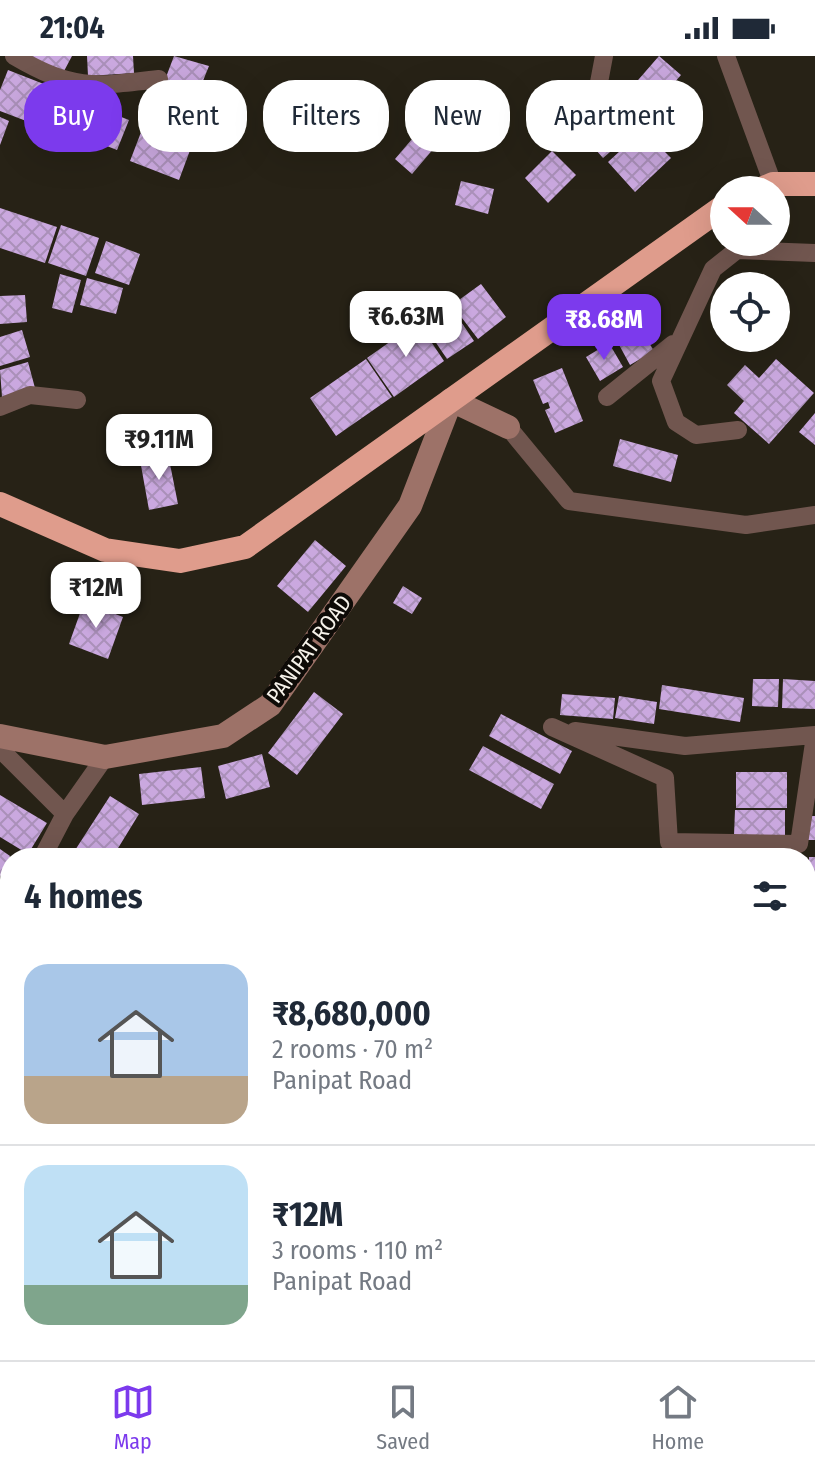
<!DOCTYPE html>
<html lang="en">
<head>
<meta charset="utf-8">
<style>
	body { margin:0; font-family:"Fira Sans Condensed",sans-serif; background:#f6f6f7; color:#1f2937; height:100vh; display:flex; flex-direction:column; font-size:30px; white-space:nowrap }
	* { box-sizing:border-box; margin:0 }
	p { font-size:26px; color:#747a83 }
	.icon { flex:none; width:44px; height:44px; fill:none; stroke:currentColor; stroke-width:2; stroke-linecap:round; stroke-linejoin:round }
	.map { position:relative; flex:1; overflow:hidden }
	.panel { position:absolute; left:0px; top:792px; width:816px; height:512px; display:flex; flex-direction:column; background:#fff; border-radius:32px 32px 0 0; box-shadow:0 8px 32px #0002 }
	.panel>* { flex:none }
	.guide { position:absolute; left:24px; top:24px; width:768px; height:72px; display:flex; gap:16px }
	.needle { width:52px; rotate:291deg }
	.controls { position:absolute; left:710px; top:120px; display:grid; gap:16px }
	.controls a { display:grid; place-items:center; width:80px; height:80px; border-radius:50%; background:#fff; box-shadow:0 8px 32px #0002; font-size:40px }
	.price { position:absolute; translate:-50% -68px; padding:0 18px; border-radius:16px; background:#fff; color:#222; font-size:26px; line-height:52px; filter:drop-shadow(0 2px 4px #0008) }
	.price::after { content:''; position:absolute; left:50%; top:48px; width:24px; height:18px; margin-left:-12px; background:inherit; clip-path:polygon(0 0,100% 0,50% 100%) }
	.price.selected { background:#7c3aed; color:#fff }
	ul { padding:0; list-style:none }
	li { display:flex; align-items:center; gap:24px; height:200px; padding:0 24px }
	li+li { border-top:2px solid #e0e1e3 }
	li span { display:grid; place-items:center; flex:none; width:224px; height:160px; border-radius:24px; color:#555 }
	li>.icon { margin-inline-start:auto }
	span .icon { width:96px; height:96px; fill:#fffc; stroke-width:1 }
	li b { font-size:34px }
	h2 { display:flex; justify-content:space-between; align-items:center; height:96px; padding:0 24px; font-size:34px }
	.tag { padding:0 28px; border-radius:32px; background:#fff; box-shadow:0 8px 32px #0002; font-size:28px; line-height:72px }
	.tag.selected { background:#7c3aed; color:#fff }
	.status { display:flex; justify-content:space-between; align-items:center; height:56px; padding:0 40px; background:#fff; direction:ltr }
	.status svg { height:22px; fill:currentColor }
	.dock { display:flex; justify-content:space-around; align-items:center; height:112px; border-top:2px solid #e0e1e3; background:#fff; font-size:22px; color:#747a83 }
	.dock a { display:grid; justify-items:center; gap:4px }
	.dock .selected { color:#7c3aed }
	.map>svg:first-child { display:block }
	.building { fill:url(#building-cross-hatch) }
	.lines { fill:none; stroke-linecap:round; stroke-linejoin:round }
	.street { stroke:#71564f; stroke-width:18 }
	.secondary { stroke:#9d7268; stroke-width:24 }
	.highway { stroke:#df9c8c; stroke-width:24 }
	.labels { text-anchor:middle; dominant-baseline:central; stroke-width:8; stroke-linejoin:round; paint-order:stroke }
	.street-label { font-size:22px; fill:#f6f2ea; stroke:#0e0b07 }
</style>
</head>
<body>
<div class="status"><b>21:04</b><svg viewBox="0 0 49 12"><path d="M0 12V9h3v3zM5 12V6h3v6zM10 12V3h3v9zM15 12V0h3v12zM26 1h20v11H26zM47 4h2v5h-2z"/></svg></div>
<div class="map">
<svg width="815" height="1304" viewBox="0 0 815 1304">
	<defs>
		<pattern id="building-cross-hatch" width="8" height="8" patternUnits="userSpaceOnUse" patternTransform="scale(2)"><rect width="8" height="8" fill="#caa8df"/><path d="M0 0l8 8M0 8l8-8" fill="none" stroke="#aa90b9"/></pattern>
	</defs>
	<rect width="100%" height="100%" fill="#272216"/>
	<path class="building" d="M 29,0 L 72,0 L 63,17 Z
		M 87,0 L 133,0 L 134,17 L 88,20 Z
		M 174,0 L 209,10 L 190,57 L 157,45 Z
		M 659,0 L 681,19 L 654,50 L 632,31 Z
		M 8,14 L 77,41 L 63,79 L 0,55 L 0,34 Z
		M 433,38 L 463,60 L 442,89 L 411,67 Z
		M 80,46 L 101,53 L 90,85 L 69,78 Z
		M 615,46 L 638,72 L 603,102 L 581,77 Z
		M 106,55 L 129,64 L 117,94 L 94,85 Z
		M 0,61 L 9,65 L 0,89 Z
		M 662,67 L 675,82 L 663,94 L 671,102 L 635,136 L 608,106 L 644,73 L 650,78 Z
		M 143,71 L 192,89 L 179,124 L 130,105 Z
		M 418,76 L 435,91 L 412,118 L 395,103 Z
		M 552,95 L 576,119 L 548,147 L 525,122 Z
		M 461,125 L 494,133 L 488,158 L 455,149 Z
		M 0,152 L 57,171 L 45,207 L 0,192 Z
		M 61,169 L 99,182 L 86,220 L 48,207 Z
		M 106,185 L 140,198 L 129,229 L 95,217 Z
		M 60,218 L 81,224 L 72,257 L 52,252 Z
		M 87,222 L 123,232 L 116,258 L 80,249 Z
		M 481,228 L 506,261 L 478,283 L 452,249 Z
		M 25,239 L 27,266 L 0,268 L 0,240 Z
		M 451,251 L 474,285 L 447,303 L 424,269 Z
		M 418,266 L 444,305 L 394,341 L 367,302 Z
		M 640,272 L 654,295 L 630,309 L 617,285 Z
		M 22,274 L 30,301 L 0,310 L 0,281 Z
		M 609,287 L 623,311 L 600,325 L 586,301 Z
		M 366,303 L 392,341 L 336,380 L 310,342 Z
		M 776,303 L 814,337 L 769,388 L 734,357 L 744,345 L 727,329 L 745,309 L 759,322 Z
		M 28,306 L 35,332 L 2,341 L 0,314 Z
		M 562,312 L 583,365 L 555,377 L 545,354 L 550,352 L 548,346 L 543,348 L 533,324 Z
		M 815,357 L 815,389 L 799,376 Z
		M 620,383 L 678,399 L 671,426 L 613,410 Z
		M 168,398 L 178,448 L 149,454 L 140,404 Z
		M 315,484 L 346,510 L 308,556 L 277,530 Z
		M 403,530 L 422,542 L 412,558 L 393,547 Z
		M 84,546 L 123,561 L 108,603 L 69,588 Z
		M 753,623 L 779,623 L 778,651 L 752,650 Z
		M 783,623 L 815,625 L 815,653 L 782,652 Z
		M 662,629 L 744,642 L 740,666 L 659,653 Z
		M 314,636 L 343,658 L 297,719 L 268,697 Z
		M 562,638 L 615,642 L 613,663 L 560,659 Z
		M 619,640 L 657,646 L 654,668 L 615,662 Z
		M 501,658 L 572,695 L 560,718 L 489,680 Z
		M 483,690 L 554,728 L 541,753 L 469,714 Z
		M 262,698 L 270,731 L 226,743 L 218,710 Z
		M 201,711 L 205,742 L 142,749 L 139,718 Z
		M 736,716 L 787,716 L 787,752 L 736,752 Z
		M 0,739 L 47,767 L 28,798 L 0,781 Z
		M 110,740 L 139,758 L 112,802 L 70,802 Z
		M 735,754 L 785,754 L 785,780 L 734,779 Z
		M 807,760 L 815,760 L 815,784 L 807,784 Z
		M 0,793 L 10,800 L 0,821 Z
		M 655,795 L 683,795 L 684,802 L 655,802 Z
		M 737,796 L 766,796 L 766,802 L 737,802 Z
		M 809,801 L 815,801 L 815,857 L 810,857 Z
		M 811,872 L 815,872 L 815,901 L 813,901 Z
		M 0,949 L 10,955 L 8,992 L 0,987 Z
		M 815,1097 L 815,1115 L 806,1106 Z
		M 815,1154 L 815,1179 L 806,1172 Z
		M 806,1175 L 815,1184 L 815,1198 L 806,1208 Z
		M 806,1248 L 815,1255 L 812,1291 L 806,1286 Z
		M 806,1288 L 811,1292 L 802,1304 L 770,1304 L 759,1296 L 806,1294 Z
		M 487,1294 L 524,1294 L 527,1300 L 521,1304 L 493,1304 Z
		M 688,1294 L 725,1294 L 719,1304 L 693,1304 L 685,1299 Z
		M 460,1295 L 468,1304 L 450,1304 Z"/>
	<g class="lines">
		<path class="street" d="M 14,0 C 72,34 93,31 159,23
			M 726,0 L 773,128
			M 565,85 L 597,37 L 604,0
			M 607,341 L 673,288
			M 0,351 L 30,339 L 77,344
			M 508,371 L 569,445 L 746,469 L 815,459
			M 738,374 L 696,379 L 676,366 L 661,325 L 713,213 L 737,194 L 815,197
			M 552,671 L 665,722 L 669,786 L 799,788 L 815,680
			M 575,675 L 685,690 L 815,679
			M 0,693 L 65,758
			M 42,802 L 65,758 L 105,701
			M 0,876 L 10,861
			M 0,1144 L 10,1142
			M 806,1217 L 815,1207
			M 143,1294 L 147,1304
			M 526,1294 L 533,1304
			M 751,1304 L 757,1294"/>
		<path class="secondary" d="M 0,680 L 105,701 L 223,680 L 270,649 L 410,450 L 451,344 L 508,371"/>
		<path class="highway" d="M 759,134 L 773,128 L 815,128
			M 0,448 L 105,494 L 180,505 L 245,491 L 724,150"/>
	</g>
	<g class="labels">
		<g class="street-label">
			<text transform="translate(309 593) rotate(-54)">PANIPAT ROAD</text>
		</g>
	</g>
</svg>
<div class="controls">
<a><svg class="needle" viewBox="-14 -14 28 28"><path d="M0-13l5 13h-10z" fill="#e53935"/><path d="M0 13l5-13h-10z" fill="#747a83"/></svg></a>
<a><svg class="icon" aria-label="locate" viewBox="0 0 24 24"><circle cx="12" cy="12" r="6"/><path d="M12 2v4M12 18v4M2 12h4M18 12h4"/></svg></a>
</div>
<b class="price" style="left:406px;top:303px">₹6.63M</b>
<b class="price selected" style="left:604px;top:306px">₹8.68M</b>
<b class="price" style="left:159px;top:426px">₹9.11M</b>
<b class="price" style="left:96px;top:574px">₹12M</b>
<div class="guide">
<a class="tag selected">Buy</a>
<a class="tag">Rent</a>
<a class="tag">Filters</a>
<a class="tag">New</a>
<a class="tag">Apartment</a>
</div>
<section class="panel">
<h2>4 homes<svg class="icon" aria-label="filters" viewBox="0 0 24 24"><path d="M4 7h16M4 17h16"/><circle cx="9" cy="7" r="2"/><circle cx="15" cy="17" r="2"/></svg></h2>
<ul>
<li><span style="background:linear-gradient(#a9c7e8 70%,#b9a48a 0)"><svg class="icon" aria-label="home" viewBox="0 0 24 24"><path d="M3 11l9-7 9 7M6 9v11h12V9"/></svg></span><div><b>₹8,680,000</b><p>2 rooms · 70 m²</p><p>Panipat Road</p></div></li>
<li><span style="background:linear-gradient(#bfe0f5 75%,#7fa58c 0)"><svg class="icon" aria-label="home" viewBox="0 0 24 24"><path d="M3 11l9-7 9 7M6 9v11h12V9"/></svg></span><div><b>₹12M</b><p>3 rooms · 110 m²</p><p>Panipat Road</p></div></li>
</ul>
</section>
</div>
<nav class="dock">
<a class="selected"><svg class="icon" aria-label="map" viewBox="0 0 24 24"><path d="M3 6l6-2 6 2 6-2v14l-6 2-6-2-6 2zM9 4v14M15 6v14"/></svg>Map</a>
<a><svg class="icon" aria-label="saved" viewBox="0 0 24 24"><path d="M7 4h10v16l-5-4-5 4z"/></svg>Saved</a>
<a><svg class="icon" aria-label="home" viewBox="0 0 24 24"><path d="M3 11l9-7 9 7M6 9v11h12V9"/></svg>Home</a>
</nav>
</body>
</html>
